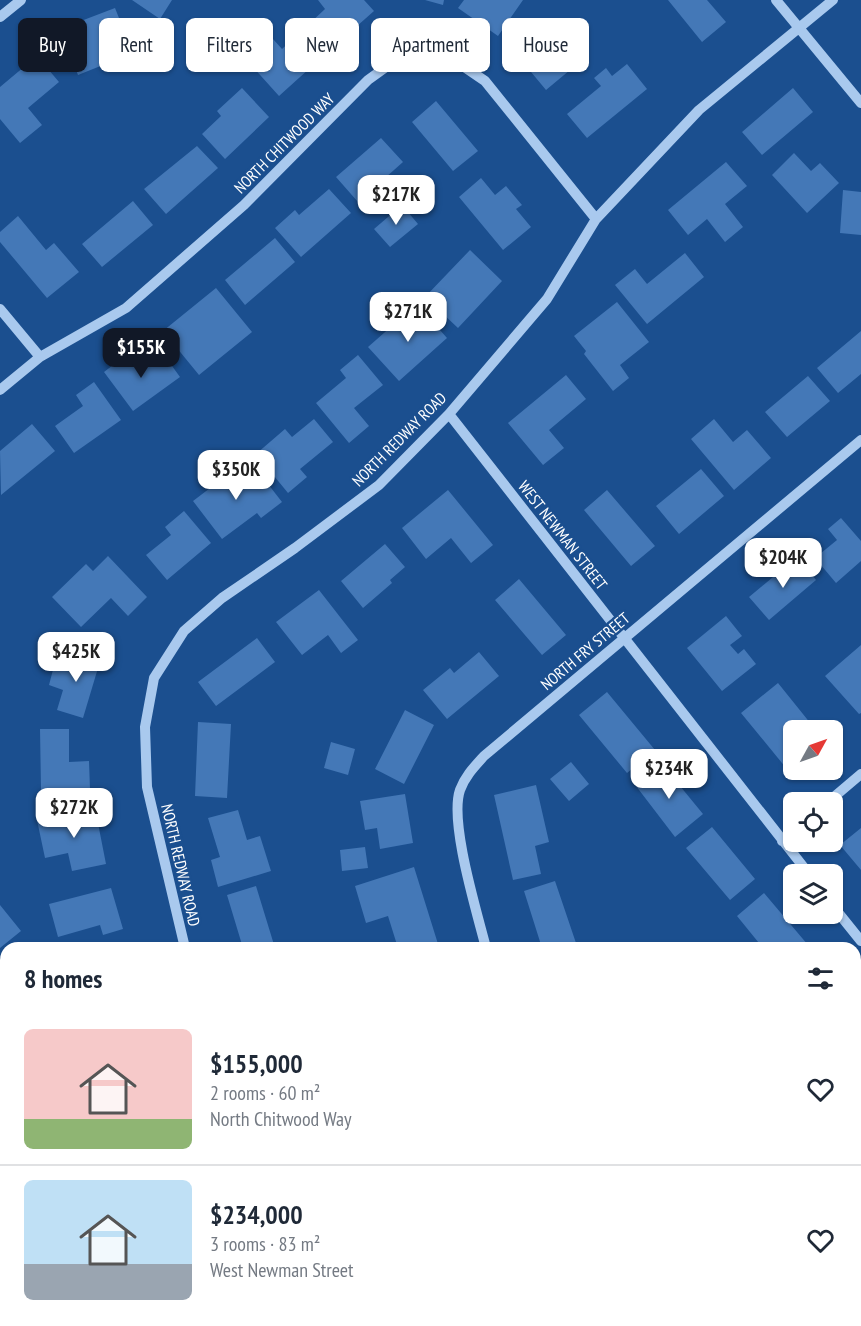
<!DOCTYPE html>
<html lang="en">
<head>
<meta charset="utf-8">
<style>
	body { margin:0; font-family:"PT Sans Narrow",sans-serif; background:#f2f2f3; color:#1f2937; height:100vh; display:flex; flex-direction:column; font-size:22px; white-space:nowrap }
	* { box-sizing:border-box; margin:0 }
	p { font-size:20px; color:#747a83 }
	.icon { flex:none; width:33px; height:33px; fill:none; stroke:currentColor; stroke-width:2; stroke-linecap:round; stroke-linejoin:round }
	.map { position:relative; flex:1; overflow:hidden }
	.sheet { position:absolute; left:0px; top:942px; width:861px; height:384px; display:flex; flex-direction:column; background:#fff; border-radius:18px 18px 0 0; box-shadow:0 2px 4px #0004 }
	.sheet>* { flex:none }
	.hud { position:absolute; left:18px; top:18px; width:825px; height:54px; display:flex; gap:12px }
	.needle { width:39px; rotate:50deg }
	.tools { position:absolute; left:783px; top:720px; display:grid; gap:12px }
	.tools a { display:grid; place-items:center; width:60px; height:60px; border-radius:9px; background:#fff; box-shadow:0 2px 4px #0004; font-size:30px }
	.price { position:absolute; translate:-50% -51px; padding:0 14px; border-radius:12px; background:#fff; color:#222; font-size:20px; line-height:39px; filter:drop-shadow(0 2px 3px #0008) }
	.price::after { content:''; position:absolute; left:50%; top:36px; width:18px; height:14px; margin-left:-9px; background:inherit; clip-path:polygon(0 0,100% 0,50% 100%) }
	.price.on { background:#111827; color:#fff }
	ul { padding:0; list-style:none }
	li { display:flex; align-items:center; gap:18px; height:150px; padding:0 24px }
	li+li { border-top:2px solid #e0e1e3 }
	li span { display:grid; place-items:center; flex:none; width:168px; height:120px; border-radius:9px; color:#555 }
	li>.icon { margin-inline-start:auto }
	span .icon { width:72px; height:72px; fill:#fffc; stroke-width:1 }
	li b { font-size:26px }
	h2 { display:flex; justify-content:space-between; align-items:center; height:72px; padding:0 24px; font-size:26px }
	.pill { padding:0 21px; border-radius:9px; background:#fff; box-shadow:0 2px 4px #0004; font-size:21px; line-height:54px }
	.pill.on { background:#111827; color:#fff }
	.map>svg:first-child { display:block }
	.building { fill:#4478b7 }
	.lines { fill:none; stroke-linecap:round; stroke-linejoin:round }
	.minor { stroke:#a9c9ee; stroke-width:10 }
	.labels { text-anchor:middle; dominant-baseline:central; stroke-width:5; stroke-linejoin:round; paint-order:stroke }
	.street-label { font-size:16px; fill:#fff; stroke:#1b4f8f }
</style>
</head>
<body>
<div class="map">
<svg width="861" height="1326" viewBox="0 0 861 1326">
	<rect width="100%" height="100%" fill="#1b4f8f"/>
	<path class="building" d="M 132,0 L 172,0 L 160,19 Z
		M 318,0 L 364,0 L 374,11 L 330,50 L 308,25 L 325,9 Z
		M 425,0 L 444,0 L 443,5 Z
		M 464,0 L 523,0 L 498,36 L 458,8 Z
		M 668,0 L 707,0 L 726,22 L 702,42 Z
		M 115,8 L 133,53 L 78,75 L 60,29 Z
		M 254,18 L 282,49 L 297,35 L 320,59 L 279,96 L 251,65 L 257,59 L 235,35 Z
		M 531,23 L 558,56 L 570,46 L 582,60 L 546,90 L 507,43 Z
		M 37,56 L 59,82 L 28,108 L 42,125 L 20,143 L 0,119 L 0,87 Z
		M 627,64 L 647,89 L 587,138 L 567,114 L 601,86 L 594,78 L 606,68 L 612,76 Z
		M 242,88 L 269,117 L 225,159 L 202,134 L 221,116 L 217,111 Z
		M 793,88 L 813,112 L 762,155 L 742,132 Z
		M 436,101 L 478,151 L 453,171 L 412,122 Z
		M 381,138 L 403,162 L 358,202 L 336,177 Z
		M 197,146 L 218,168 L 166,214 L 144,189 Z
		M 794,153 L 811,171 L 820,163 L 839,183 L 807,213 L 772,175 Z
		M 726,162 L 747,186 L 725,204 L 743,227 L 725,242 L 707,219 L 688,235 L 668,210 Z
		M 481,178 L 495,195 L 506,186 L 522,205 L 516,209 L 531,227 L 503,250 L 459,197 Z
		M 329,189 L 351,213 L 301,257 L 275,228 L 295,210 L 299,215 Z
		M 843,190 L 861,192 L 861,235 L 840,233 Z
		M 133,201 L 153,225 L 102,267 L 82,244 Z
		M 402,205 L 418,224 L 390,247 L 374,229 Z
		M 18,216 L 46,250 L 54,243 L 79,272 L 47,298 L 0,242 L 0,232 Z
		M 275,238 L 295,262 L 245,305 L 225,280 Z
		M 470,250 L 502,281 L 458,328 L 425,297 Z
		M 685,253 L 704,277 L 647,324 L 615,285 L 635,269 L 647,284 Z
		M 216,288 L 252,332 L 199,375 L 163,331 Z
		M 617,302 L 649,342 L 620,365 L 629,378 L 613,391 L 584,354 L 586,351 L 574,336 Z
		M 417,304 L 447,338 L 399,381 L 368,347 Z
		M 861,331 L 861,374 L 838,393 L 817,368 Z
		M 130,352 L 141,368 L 162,352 L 180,377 L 133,411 L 104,372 Z
		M 358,355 L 383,385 L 354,408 L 369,426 L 349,443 L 316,403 L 346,378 L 340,370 Z
		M 566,375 L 586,399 L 549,430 L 564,448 L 543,465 L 508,423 Z
		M 808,376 L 830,401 L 787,437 L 765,412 Z
		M 94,382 L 121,420 L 74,453 L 55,426 L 83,406 L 76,395 Z
		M 314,419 L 333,442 L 300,469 L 307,477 L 288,493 L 256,454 L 285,429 L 292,437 Z
		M 714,419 L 733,442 L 747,430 L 771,458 L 734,490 L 691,439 Z
		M 32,424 L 55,451 L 1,495 L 0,451 Z
		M 243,463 L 262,488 L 268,484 L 282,502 L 261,518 L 257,513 L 222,539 L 193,501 Z
		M 701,469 L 724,496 L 679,534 L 656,506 Z
		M 448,490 L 493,545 L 471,563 L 451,538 L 426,559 L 402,528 Z
		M 607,490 L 655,546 L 631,566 L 584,510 Z
		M 184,511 L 211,543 L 167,580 L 146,555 L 171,535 L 165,527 Z
		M 841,518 L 861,541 L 861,561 L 836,583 L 815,558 L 837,540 L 828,529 Z
		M 385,544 L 405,567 L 390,580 L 392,583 L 363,608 L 341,581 Z
		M 108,556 L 147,597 L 128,616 L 111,598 L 81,627 L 52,597 L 86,564 L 93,571 Z
		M 797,557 L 816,580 L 769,620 L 749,597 Z
		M 519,579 L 566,635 L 542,655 L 495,600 Z
		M 319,590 L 358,640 L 341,653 L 328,635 L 302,655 L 276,622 Z
		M 726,616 L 742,636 L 730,645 L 738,654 L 744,649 L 756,664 L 722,691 L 687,648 Z
		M 257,638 L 275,662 L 216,706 L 198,682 Z
		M 861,645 L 861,713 L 859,714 L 825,676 Z
		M 73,650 L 101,658 L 83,718 L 57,710 L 63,690 L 49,685 L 54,666 L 67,670 Z
		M 479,652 L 499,676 L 447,719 L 423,690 L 450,668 L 454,673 Z
		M 778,683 L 811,724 L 803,730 L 794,730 L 794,770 L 796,770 L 791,774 L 741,713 Z
		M 607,692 L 655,750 L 627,773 L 579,715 Z
		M 405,710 L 434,725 L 404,784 L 375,769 Z
		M 198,722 L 231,724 L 227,798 L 195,796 Z
		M 40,729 L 69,729 L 69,762 L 89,761 L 90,789 L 41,790 Z
		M 331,742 L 355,749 L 348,775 L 324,768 Z
		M 571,762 L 589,784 L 569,801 L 550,779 Z
		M 662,764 L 703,814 L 675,837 L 636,786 Z
		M 536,785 L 549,842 L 535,846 L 541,874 L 513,880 L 494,795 Z
		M 405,794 L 413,843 L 380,849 L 377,828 L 365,830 L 360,801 Z
		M 95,808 L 106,864 L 72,871 L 68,853 L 45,858 L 37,820 Z
		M 238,810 L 247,840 L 260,836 L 271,871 L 218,887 L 211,860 L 220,857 L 208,818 Z
		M 712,827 L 755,879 L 730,900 L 686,848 Z
		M 861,828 L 861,870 L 840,845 Z
		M 365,847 L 368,868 L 342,871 L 340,850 Z
		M 414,867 L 438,944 L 427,948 L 398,948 L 388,916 L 366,923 L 355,886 Z
		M 555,881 L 577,946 L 571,948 L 542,948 L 524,891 Z
		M 256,886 L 275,948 L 243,948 L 227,895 Z
		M 111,888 L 123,929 L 103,935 L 100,925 L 58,937 L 49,904 Z
		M 764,893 L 808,945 L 805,948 L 763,948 L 737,916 Z
		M 0,905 L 21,931 L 0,948 Z
		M 861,1026 L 861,1097 L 855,1089 L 855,1031 Z
		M 0,1271 L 6,1279 L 4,1321 L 0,1316 Z
		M 202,1320 L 242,1320 L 247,1326 L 207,1326 Z
		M 375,1320 L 419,1320 L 411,1326 L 380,1326 Z
		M 558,1320 L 610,1320 L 603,1326 L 551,1326 Z
		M 800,1320 L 835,1320 L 825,1324 L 826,1326 L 802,1326 Z"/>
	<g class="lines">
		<path class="minor" d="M 776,0 L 861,103
			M 0,17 L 21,0
			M 0,309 L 40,357
			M 0,390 L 40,357 L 126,308 L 244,205 L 368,80 L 404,54 L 444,53 L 485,81 L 596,219
			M 449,414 L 809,874
			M 828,802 L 861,774
			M 782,841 L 794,831
			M 832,905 L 861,941
			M 185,948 L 147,787 L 145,727 L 154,678 L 184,631 L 222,598 L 295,548 L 379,485 L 449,414 L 547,299 L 596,219 L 699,110 L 833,0
			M 486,948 C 477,912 449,822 460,790 C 465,776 475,766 484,756 L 861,440
			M 312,1320 L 316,1326
			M 481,1326 L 488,1320"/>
	</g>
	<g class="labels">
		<g class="street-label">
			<text transform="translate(284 143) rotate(-45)">NORTH CHITWOOD WAY</text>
			<text transform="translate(399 439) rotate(-45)">NORTH REDWAY ROAD</text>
			<text transform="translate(563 535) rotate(52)">WEST NEWMAN STREET</text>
			<text transform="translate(585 651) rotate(-40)">NORTH FRY STREET</text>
			<text transform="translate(181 865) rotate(77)">NORTH REDWAY ROAD</text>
		</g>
	</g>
</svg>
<div class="tools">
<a><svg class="needle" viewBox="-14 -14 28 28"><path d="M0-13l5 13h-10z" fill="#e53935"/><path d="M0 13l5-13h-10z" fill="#747a83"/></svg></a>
<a><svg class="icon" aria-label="locate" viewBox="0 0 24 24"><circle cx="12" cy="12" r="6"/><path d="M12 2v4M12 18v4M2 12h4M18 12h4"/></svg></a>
<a><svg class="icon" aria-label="layers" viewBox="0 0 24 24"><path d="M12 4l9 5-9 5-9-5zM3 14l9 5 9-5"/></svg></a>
</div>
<b class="price" style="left:396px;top:226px">$217K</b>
<b class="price" style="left:408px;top:343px">$271K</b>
<b class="price on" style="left:141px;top:379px">$155K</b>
<b class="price" style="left:236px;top:501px">$350K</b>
<b class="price" style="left:783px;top:589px">$204K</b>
<b class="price" style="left:76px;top:683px">$425K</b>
<b class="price" style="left:669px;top:800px">$234K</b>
<b class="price" style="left:74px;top:839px">$272K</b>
<div class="hud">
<a class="pill on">Buy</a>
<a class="pill">Rent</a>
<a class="pill">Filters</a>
<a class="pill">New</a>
<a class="pill">Apartment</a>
<a class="pill">House</a>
</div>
<section class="sheet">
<h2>8 homes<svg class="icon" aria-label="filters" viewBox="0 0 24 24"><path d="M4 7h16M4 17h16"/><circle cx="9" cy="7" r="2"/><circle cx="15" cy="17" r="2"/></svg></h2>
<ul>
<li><span style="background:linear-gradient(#f6c9c9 75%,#8fb573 0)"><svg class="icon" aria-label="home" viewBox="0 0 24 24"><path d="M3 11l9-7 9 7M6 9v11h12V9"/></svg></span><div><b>$155,000</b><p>2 rooms · 60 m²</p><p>North Chitwood Way</p></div><svg class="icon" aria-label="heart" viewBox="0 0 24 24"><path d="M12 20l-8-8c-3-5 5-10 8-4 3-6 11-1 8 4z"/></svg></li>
<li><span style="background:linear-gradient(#bfe0f5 70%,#9aa5b1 0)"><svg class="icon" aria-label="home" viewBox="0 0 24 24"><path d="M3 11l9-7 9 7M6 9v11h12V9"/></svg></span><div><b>$234,000</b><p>3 rooms · 83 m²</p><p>West Newman Street</p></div><svg class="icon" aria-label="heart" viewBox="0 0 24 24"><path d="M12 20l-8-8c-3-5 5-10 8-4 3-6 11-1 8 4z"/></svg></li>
</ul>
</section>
</div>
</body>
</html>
